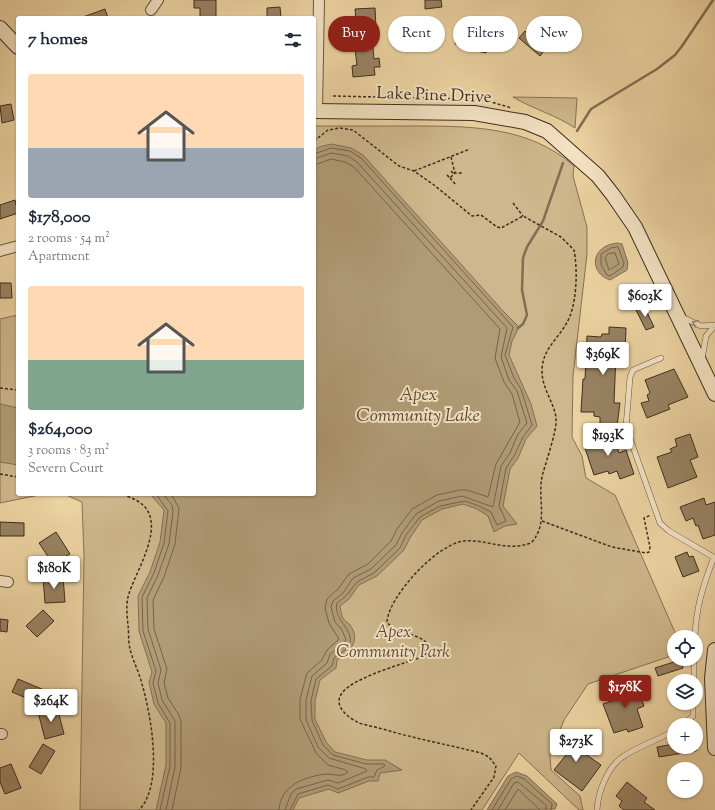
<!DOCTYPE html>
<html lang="en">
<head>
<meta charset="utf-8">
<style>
	body { margin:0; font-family:"Sorts Mill Goudy",serif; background:#f6f6f7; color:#1f2937; height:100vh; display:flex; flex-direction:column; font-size:15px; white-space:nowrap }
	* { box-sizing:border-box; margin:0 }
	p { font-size:13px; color:#747a83 }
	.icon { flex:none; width:22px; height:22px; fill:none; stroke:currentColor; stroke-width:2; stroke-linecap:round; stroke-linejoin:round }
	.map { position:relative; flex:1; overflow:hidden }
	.details { position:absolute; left:16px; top:16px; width:300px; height:480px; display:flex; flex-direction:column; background:#fff; border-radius:4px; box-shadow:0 1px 3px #0004 }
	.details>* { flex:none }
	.hud { position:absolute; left:328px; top:16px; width:327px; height:36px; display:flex; gap:8px }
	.buttons { position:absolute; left:667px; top:630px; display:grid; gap:8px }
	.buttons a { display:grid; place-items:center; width:36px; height:36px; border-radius:50%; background:#fff; box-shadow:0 1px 3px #0004; font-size:20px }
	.price { position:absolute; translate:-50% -34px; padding:0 9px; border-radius:4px; background:#fff; color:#222; font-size:13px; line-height:26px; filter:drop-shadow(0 1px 2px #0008) }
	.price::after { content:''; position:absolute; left:50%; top:24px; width:12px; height:9px; margin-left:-6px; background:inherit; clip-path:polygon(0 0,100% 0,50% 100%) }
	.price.current { background:#8f2418; color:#fff }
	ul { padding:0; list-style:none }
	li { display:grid; align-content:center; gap:8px; height:212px; padding:0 12px }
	li span { display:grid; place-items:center; height:124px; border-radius:4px; color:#555 }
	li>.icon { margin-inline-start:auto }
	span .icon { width:72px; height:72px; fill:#fffc; stroke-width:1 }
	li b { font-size:17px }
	h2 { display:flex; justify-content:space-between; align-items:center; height:48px; padding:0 12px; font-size:17px }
	.chip { padding:0 14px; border-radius:18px; background:#fff; box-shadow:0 1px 3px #0004; font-size:14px; line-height:36px }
	.chip.current { background:#8f2418; color:#fff }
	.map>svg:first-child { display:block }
	.green { fill:#ceb78c; stroke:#867256 }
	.water { fill:#b09b75; stroke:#826f53 }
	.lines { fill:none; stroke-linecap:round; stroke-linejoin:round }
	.shore { stroke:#76644a; stroke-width:1 }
	.stream { stroke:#826f53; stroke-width:2.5 }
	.building { fill:#988363; stroke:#3d2d1f }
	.lane-casing { stroke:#695640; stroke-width:6 }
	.street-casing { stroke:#695640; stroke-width:12 }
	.secondary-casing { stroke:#3d2d1f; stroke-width:16 }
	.path { stroke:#3d2d1f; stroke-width:1.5; stroke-dasharray:3 2; stroke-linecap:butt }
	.lane { stroke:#f3e2c3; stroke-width:5 }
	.street { stroke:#f3e2c3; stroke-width:10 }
	.secondary { stroke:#f3e2c3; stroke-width:14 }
	.oneway { stroke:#988871 }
	.labels { text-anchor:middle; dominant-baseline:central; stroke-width:4; stroke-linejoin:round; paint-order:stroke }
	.street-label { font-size:17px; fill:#3d2d1f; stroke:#f3e2c3 }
	.park-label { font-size:17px; font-style:italic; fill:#5a4935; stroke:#f3e2c3 }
	.water-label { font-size:18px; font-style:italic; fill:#5a4834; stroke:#f3e2c3 }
</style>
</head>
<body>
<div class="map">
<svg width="715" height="810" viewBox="0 0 715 810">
	<rect width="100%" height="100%" fill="#ecd3a2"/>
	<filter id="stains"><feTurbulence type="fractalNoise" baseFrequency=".005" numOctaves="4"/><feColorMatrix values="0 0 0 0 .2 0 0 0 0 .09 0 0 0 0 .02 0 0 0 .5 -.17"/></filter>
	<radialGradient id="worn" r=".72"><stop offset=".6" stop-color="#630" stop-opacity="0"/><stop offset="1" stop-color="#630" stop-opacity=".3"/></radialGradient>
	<path class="green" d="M 513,97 L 577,98 L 575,128 C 556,115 533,109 513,97 Z
		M 314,126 C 346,126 377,126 409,126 C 467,126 528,125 574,166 L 573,176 L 587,227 L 587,254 L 573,376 L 572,437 L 582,456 L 586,478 L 615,495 L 677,637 L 674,637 L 674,655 L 588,684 L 564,720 L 550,755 L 551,770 L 580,796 L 583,810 L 579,810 L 519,753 L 482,810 L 80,810 L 84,556 L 82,502 L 64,494 L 314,494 Z
		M 18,315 L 18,494 L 44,494 L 0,503 L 0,319 Z"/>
	<path class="water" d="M 331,144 L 351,148 L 363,155 L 503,311 L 519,327 L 512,341 L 509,355 L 531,404 L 537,426 L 526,439 L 518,458 L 510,469 L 503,506 L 517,524 L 505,526 L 494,532 L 488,516 L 477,509 L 463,504 L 442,509 L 422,520 L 410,538 L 404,550 L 377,576 L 359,585 L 349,599 L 340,606 C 341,610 341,615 343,618 C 344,621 348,622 350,625 C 361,640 351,651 337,660 L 336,668 L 320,680 L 315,701 L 315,719 L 326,742 L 335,752 L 367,760 L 385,760 L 402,770 L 380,773 L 378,781 L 369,781 L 338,793 L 329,789 L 299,798 L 293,810 L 156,810 L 166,765 L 166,723 L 154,704 L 149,682 L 152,672 L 139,631 L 138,596 L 150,572 L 160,542 L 164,510 L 150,494 L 314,494 L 314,151 L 319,147 Z
		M 617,243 L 622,244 L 628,263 L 627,270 L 610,280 C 589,273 590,246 617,243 Z
		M 0,404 L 18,408 L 18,465 L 0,462 Z
		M 516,772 L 527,776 L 557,804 L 555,809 L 487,810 L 508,776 Z"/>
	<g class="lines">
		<path class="shore" d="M 618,247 L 624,263 L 623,267 L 610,276 L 607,275 L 601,265 L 601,254 L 611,248 Z
			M 615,253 L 619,264 L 609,270 L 605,258 L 608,254 Z
			M 156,494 L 168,511 L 164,543 L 154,573 L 142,597 L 143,631 L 156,671 L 153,683 L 158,703 L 170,723 L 170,766 L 160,810
			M 163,494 L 172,505 L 173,511 L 169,544 L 158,575 L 147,598 L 148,629 L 161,670 L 158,683 L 162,700 L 175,721 L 175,767 L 166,810
			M 171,494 L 179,508 L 175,544 L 164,577 L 153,600 L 154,629 L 167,669 L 164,683 L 168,698 L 179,715 L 181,722 L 181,768 L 172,810
			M 279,810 C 280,785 306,776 327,774 C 336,774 340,778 348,772 L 346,770 L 328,765 L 316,753 L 300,719 L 300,699 L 307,673 L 322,660 L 327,650 L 339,639 L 329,623 L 325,608 L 327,599 L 338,589 L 349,574 L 368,564 L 391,541 L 397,529 L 412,509 L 437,495 L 460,490 L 467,490 L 488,497 L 496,464 L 520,422 L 512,394 L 504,382 L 495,358 L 500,329 L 354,167 L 345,162 L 331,159 L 314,165
			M 285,810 L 291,794 L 296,789 L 328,780 L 338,783 L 367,771 L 366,769 L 329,758 L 318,747 L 306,720 L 306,700 L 312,676 L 327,663 L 330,654 L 341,646 L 346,640 L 342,630 L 335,622 L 331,607 L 333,601 L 343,593 L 353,578 L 371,569 L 396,545 L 402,533 L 416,514 L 439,501 L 462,496 L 493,507 L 501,466 L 510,453 L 518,434 L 527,423 L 517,391 L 509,380 L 501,357 L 507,328 L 357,162 L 348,156 L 331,153 L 314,159
			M 290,810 L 298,794 L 328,785 L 338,789 L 368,777 L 374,777 L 377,770 L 385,766 L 384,764 L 366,764 L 333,755 L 323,745 L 312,720 L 311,701 L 316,679 L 332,666 L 334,658 C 338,655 342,653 345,650 C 362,633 332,622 337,603 L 346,596 L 357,582 L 374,573 L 400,548 L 406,535 L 420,517 L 440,506 L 465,501 L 479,506 L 491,512 L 497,525 L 506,521 L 499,506 L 506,468 L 514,456 L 523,437 L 532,425 L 521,389 L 514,378 L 505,355 L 513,327 L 361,158 L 350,151 L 331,148 L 314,154
			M 492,810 L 511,779 L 517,776 L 524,779 L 552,804 L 551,810
			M 498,810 L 514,783 L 518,782 L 546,805 L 546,810
			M 505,810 L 518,789 L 540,810"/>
		<path class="stream" d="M 577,131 L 591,109 L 657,69 L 675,55 L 682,46 L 713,0
			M 518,328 L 523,324 L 527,315 L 522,290 L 523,258 L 527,247 L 543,221 L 563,163"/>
	</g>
	<path class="building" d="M 194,0 L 216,0 L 216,18 L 200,18 L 200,8 L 194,8 Z
		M 425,0 L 441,0 L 442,7 L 425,9 Z
		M 280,7 L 281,18 L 267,18 L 267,8 Z
		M 375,8 L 376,28 L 373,28 L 373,33 L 350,35 L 349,21 L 356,21 L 355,9 Z
		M 105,9 L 108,18 L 83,18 L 83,17 Z
		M 465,26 L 484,30 L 483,36 L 489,37 L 486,53 L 477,51 L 478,49 L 455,44 L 458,30 L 464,31 Z
		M 535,26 L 539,29 L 541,28 L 554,38 L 540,56 L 519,38 L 525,31 L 529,35 Z
		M 373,48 L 374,59 L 379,58 L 380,67 L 374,67 L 375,75 L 353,77 L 352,66 L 357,65 L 355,49 Z
		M 11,104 L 14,120 L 2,123 L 0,106 Z
		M 15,200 L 18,213 L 0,219 L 0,205 Z
		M 0,283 L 11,283 L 12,298 L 0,298 Z
		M 644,306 L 654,327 L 646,330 L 636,310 Z
		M 609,327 L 626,328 L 625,353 L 616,353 L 614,403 L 620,403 L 617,426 L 600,426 L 600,417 L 594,416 L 594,412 L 581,412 L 583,379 L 585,379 L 587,336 L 601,337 L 602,334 L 609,334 Z
		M 674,369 L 688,397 L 668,405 L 670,409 L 647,418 L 641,403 L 649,401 L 647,395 L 650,393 L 645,380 Z
		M 612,433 L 619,453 L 626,450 L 634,474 L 620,479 L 617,471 L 609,474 L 608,471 L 594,475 L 584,445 L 598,441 L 597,438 Z
		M 690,434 L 698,457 L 690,460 L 697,477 L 668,488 L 657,457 L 672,452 L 670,449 L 677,446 L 675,439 Z
		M 704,498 L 706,505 L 715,502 L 715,535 L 703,539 L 698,525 L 696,526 L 693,518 L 686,521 L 680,507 Z
		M 0,522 L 24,523 L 24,536 L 0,536 Z
		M 56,532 L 70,554 L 53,564 L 39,543 Z
		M 687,552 L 689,557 L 693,556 L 699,571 L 683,577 L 675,557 Z
		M 63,576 L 65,602 L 45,603 L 43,577 Z
		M 43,610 L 54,621 L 37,637 L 26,626 Z
		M 0,619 L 8,620 L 7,632 L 0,631 Z
		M 680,660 L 683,668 L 658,676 L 655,668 Z
		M 18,679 L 44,690 L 38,703 L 12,692 Z
		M 635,681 L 644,706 L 637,709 L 643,727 L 628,732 L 627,729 L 614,733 L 603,704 L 617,699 L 616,696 L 622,694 L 620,687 Z
		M 57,707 L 64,734 L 45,739 L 38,712 Z
		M 567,734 L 587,749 L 584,753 L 601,765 L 582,791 L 554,770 L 566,755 L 557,748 Z
		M 43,744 L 55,751 L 41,774 L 29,767 Z
		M 674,744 L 674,747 L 696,747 L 696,751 L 659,757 L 657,747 Z
		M 11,764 L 21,788 L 5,794 L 0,782 L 0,768 Z
		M 627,782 L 647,798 L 644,802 L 655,810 L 624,810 L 619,806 L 622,801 L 616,796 Z"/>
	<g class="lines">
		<g class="lane-casing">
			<path id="lane" d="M 682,317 L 701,326 L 715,325
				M 661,358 L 633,370 L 630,377 L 626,427 L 660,523 L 669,531 L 715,558
				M 702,359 L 706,336 L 715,325
				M 695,637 C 696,607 703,586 714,557
				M 694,681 L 694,659
				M 684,725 L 693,716 L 693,703
				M 597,810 C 598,792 607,769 621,758 C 636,747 658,740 674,731"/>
		</g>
		<g class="street-casing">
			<path id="street" d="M 151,10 L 158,0
				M 317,111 L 319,0
				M 0,251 L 18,246
				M 0,581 L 8,582
				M 0,734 L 2,734"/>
		</g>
		<g class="secondary-casing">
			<path id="secondary" d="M 0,28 L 18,47
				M 314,111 L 474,113 L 525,122 L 547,131 L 598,176 L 613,195 L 635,227 L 715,394
				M 715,650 L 712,678 L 715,748"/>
		</g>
		<path class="path" d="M 333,96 L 465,99 L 491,102 L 512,108
			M 314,141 L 328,130 L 340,128 L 353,130 L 399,166 L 414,171 L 434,185 L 472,216 L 481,215 L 497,227 L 501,228 L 523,216 L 561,237 L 574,250 C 578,270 577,307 566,324 C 557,340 542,350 542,371 C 542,390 556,405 556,420 C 557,430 546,462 543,473 C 536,497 550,523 531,543 C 506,552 487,539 464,541 C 437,544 390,595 387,621 C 393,636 420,631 429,646 L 427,653 L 422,657 C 403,664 354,677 342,693 C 332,706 349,718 359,723 C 368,726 377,727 386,730 C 417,739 449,745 481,753 L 489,757 L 496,766 L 494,777 L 471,810
			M 451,157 L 455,173
			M 414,171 L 470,149
			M 451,171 L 454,174
			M 447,175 L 450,178 L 455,173 L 462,173
			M 450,178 L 456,185
			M 513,203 L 523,216
			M 0,388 L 18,390
			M 0,474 L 18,477
			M 123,494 C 128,497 135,499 139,502 C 170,522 134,573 128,597 C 126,606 127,616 128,625 C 129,632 128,641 130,649 C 133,661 139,672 142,684 C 151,715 164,785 139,810
			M 542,521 L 612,547 L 646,553 L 649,552 L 650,547 L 644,518 L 651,515"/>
		<use href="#lane" class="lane"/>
		<use href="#street" class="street"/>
		<use href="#secondary" class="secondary"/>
	</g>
	<defs><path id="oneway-chevron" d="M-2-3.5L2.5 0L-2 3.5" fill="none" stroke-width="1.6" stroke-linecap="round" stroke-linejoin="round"/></defs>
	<use class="oneway" href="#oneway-chevron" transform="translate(695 323) rotate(-158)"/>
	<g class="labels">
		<g class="street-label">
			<text transform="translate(434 96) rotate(2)">Lake Pine Drive</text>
		</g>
		<g class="park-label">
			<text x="393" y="633">Apex<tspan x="393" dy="20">Community Park</tspan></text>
		</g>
		<g class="water-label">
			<text x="418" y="396">Apex<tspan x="418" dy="21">Community Lake</tspan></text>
		</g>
	</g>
	<rect width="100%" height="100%" filter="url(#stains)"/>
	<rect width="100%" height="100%" fill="url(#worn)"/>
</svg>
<div class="buttons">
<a><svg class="icon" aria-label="locate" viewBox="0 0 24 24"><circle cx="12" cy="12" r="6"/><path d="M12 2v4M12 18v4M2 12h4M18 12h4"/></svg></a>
<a><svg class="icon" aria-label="layers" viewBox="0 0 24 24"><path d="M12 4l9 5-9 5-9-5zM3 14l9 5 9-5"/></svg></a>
<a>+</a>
<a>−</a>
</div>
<b class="price" style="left:645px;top:318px">$603K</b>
<b class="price" style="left:603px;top:376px">$369K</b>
<b class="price" style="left:608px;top:457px">$193K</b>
<b class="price" style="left:54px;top:590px">$180K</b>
<b class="price current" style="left:625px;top:709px">$178K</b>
<b class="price" style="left:51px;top:723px">$264K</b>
<b class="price" style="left:576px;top:763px">$273K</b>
<div class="hud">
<a class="chip current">Buy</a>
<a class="chip">Rent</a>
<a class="chip">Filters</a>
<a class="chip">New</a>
</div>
<section class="details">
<h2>7 homes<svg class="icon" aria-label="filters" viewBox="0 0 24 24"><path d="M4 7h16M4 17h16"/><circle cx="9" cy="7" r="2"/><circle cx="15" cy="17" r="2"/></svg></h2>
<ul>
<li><span style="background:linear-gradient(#ffd9b3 60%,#9aa5b1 0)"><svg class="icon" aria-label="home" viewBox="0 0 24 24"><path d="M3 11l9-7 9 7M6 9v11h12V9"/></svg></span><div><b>$178,000</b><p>2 rooms · 54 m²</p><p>Apartment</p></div></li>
<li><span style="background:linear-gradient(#ffd9b3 60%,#7fa58c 0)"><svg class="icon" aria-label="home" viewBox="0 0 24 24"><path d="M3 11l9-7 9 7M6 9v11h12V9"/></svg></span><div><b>$264,000</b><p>3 rooms · 83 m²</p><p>Severn Court</p></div></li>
</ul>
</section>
</div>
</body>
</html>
